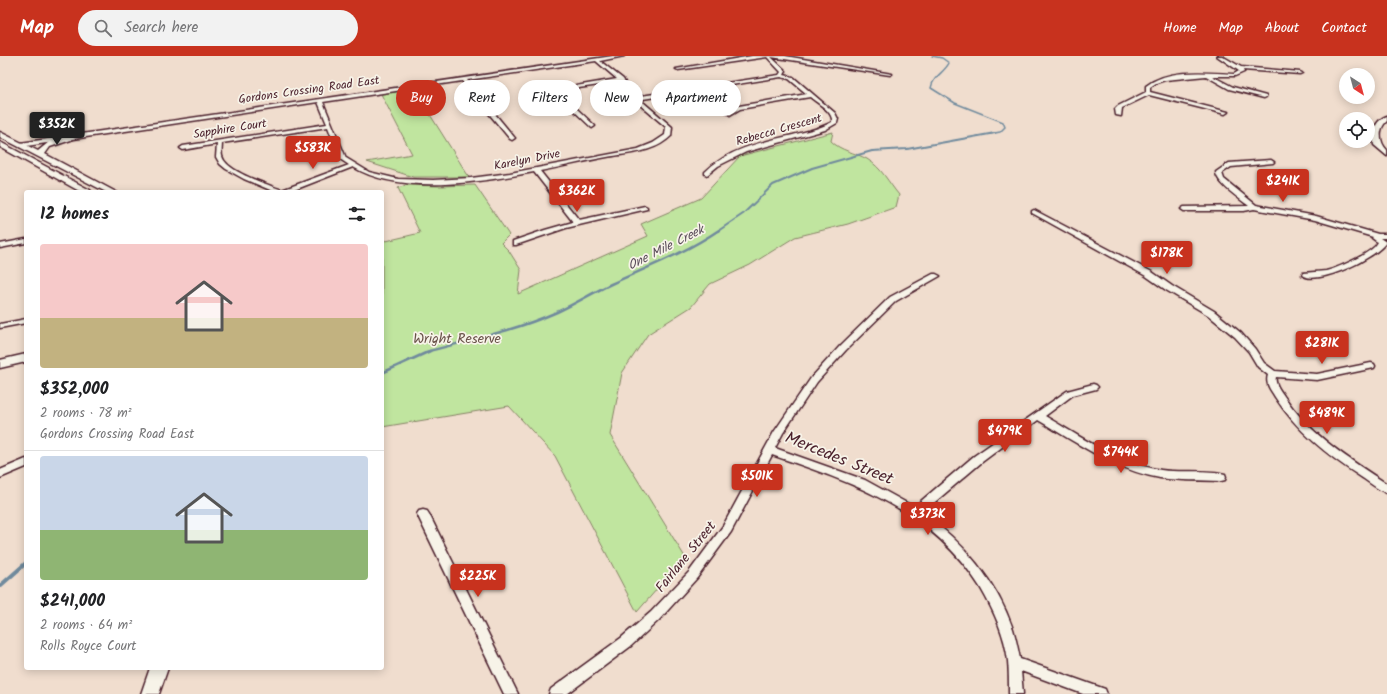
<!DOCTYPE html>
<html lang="en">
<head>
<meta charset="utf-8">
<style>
	body { margin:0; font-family:Kalam,sans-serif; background:#f2f2f2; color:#202124; height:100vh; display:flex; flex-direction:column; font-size:15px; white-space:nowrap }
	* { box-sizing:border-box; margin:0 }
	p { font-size:13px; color:#757577 }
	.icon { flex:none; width:22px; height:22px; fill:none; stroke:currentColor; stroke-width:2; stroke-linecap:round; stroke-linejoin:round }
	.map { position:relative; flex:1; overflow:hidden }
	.sheet { position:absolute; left:24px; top:134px; width:360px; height:480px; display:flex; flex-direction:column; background:#fff; border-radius:4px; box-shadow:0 2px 10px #0003 }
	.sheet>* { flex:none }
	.guide { position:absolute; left:396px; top:24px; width:380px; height:36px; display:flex; gap:8px }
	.needle { width:26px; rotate:144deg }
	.buttons { position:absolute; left:1339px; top:12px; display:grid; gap:8px }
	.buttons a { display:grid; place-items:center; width:36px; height:36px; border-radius:50%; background:#fff; box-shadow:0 2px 10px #0003; font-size:20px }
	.price { position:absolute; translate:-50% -34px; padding:0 9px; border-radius:4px; background:#c8321e; color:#fff; font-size:13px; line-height:26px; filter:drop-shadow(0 1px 2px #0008) }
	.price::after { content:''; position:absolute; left:50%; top:24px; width:12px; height:9px; margin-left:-6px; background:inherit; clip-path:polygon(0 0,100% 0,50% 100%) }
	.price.on { background:#222; color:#fff }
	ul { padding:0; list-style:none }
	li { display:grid; align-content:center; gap:8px; height:212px; padding:0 16px }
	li+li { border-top:1px solid #e0e0e0 }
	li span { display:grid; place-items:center; height:124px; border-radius:4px; color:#555 }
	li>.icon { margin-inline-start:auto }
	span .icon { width:72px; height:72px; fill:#fffc; stroke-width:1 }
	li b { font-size:17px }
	h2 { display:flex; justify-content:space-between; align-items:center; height:48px; padding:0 16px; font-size:17px }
	.pill { padding:0 14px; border-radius:18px; background:#fff; box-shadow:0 2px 10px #0003; font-size:14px; line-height:36px }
	.pill.on { background:#c8321e; color:#fff }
	header { display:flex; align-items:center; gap:24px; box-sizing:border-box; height:56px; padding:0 20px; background:#c8321e; color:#fff }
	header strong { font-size:19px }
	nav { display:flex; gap:22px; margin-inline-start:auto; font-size:14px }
	.search { width:280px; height:36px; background:#f2f2f2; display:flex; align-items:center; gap:10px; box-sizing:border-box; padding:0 14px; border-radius:22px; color:#757577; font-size:15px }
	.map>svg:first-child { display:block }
	.green { fill:#c0e59f; stroke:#858265 }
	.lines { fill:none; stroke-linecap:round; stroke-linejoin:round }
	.stream-far4 { stroke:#6f8a9d; stroke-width:1.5 }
	.stream-far3 { stroke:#6f8a9d; stroke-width:2 }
	.stream-far2 { stroke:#6f8a9d; stroke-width:2.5 }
	.stream-far1 { stroke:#6f8a9d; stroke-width:3 }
	.stream { stroke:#6f8a9d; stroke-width:4 }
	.street-casing { stroke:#4a1f2b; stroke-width:3 }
	.secondary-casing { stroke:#4a1f2b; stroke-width:3 }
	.street { fill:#f7f3e8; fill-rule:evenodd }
	.secondary { fill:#f7f3e8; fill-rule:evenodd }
	.labels { text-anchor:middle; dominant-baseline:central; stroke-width:3.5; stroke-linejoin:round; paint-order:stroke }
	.far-street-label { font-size:12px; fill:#4a1f2b; stroke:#f7f3e8 }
	.far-water-label { font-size:13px; font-style:italic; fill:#5a4c5a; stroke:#f7f3e8 }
	.park-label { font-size:14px; fill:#685048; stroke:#f7f3e8 }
	.street-label { font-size:14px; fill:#4a1f2b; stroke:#f7f3e8 }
	.near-street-label { font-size:17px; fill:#4a1f2b; stroke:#f7f3e8 }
</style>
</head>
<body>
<header>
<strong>Map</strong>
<div class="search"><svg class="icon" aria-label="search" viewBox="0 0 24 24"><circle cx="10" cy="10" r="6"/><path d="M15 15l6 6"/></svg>Search here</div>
<nav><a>Home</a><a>Map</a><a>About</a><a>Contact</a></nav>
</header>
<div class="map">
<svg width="1387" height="638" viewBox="0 0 1387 638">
	<rect width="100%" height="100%" fill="#f0ddce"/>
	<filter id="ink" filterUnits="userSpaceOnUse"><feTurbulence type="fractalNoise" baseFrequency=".025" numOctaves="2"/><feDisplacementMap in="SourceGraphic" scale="8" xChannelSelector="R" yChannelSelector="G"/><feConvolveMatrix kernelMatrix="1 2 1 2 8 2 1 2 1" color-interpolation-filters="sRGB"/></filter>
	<g filter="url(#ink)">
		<path class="green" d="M 414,33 L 469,121 L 413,121 L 367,106 L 412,98 L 381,38 Z
			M 833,76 L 831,85 C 841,95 854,96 867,103 C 882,112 888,126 899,139 L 896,151 L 848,168 L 795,181 L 750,209 L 710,228 L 691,251 L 648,278 L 622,317 L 610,379 L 685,501 L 637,556 L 555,400 L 509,350 L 382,371 L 382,183 L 386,185 L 420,177 L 398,132 L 406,129 L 440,130 L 475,129 L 509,179 L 501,187 L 509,195 L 521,214 L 518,238 L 648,180 L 641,168 L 701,142 L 740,100 Z"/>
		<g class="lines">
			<path class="stream-far4" d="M 932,0 L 942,2 L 949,7 C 944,17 933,20 931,32 L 955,47 L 1003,66 L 1005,71 L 1000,76 L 990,78"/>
			<path class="stream-far3" d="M 718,175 L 743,158 L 773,129 L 812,112 L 872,95 L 907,93 L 995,77"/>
			<path class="stream-far2" d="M 426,296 C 470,284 514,275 557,256 C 575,248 592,237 611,228 C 648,211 685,197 719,174"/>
			<path class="stream-far1" d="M 382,317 L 430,295"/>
			<path class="stream" d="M 0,530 L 26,507"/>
			<g class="street-casing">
				<path id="street" d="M 613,0 L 624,0 L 600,5 L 623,23 L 630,36 L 641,40 L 779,19 L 781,16 L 767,1 L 678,14 L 676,13 L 752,0 L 785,0 L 892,18 L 890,19 L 771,1 L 786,15 L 784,19 L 793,21 L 835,57 L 838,63 L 837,67 L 825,74 L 746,96 L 718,110 L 707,119 L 705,118 L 705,116 C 728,93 762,86 793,79 C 807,75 819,73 832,66 C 834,56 817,47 810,41 L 740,53 L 730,59 L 727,57 L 739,50 L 807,38 L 789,23 L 781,21 L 643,43 L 643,46 L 672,71 L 671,80 C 654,97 629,97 607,101 C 584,105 562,111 540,115 L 579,164 L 645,150 L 647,151 L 647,153 L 566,172 L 516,189 L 513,189 L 513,185 L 545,174 L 573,166 L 534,116 C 481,126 401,140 353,111 L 289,136 L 275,136 L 244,123 L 226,113 L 220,108 L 216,101 L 217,88 L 183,94 L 180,92 L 183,90 L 327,68 L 318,46 L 20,91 L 17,89 L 20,87 ZM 596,5 L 617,23 L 552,34 L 592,72 L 595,70 L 594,69 L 558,35 L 620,26 L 626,38 L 638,43 L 639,48 L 666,71 L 665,79 L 653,87 L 638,93 L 510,117 L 471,122 L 433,124 L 398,123 L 369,116 L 346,102 L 323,46 L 462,25 L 510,83 L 512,84 L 515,82 L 514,81 L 467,24 ZM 328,71 L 340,103 L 349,109 L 282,134 C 267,128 226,116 222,100 C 221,96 222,91 222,87 Z
					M 1217,0 L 1222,0 L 1241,11 L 1300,16 L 1302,17 L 1300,18 L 1243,14 L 1244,16 L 1235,20 L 1212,20 L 1233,31 L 1266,40 L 1266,41 L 1264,42 L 1229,33 L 1206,20 L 1165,24 L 1156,27 L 1150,31 L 1150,36 L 1228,56 L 1225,58 L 1149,39 L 1122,52 L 1121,60 L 1116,59 L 1115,53 L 1118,50 L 1146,36 L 1146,30 C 1169,12 1207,17 1234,18 L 1239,15 Z
					M 1271,104 L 1274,106 L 1273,107 L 1231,111 L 1222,117 L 1224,123 L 1256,149 L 1316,160 L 1378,178 L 1387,178 L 1387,182 L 1380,182 L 1386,186 C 1378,201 1316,231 1302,219 L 1303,217 C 1311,216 1318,216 1326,215 C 1338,212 1373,197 1378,186 L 1376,185 L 1372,182 L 1373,181 L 1315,164 L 1254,153 L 1244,155 L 1184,155 L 1181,153 L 1184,151 L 1249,150 C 1240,143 1216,127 1216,116 L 1229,107 Z
					M 1034,154 L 1152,216 L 1172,230 L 1214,255 L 1241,277 L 1255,293 L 1264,307 L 1275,315 L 1317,318 L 1371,307 L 1374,308 L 1375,310 L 1374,312 L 1317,324 L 1276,321 C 1274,328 1281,335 1284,340 C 1310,379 1349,403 1387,428 L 1387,437 C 1378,434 1369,426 1361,421 C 1327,399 1297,375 1275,341 C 1271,334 1265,328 1268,319 L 1258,311 L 1249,296 L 1235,281 L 1208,259 L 1166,234 L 1146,220 L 1032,157 L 1032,155 Z
					M 26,183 L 26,187 L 0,192 L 0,188 Z
					M 933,218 L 936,218 L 940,220 L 896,245 L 846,294 L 817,326 L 783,377 L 775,392 L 865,424 L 914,451 L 974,400 L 1067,335 L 1093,328 L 1096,329 L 1098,331 L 1096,333 L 1073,339 L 1045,360 C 1081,381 1118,407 1161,414 C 1180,417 1208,413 1225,418 L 1226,421 L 1225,424 L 1221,425 C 1201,424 1180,425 1160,422 C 1115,414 1077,387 1038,364 L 982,406 L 922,457 C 963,485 997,526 1013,573 C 1016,583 1018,593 1020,603 L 1105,633 L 1107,638 L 1083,638 L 1021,615 L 1023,638 L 1009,638 C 1009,627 1009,615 1008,605 C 1005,579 993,553 980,531 C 932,454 854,427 772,399 L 731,476 L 697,522 L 659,564 L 631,590 L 567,638 L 549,638 L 551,633 L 621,582 L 651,556 L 689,516 L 723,470 L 774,376 L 811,322 L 840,290 L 890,241 Z
					M 26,263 L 26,267 L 0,272 L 0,268 Z
					M 26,403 L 26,411 L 0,422 L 0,414 Z
					M 423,454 L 427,455 L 429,458 L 518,638 L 504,638 L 417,458 L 419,455 Z"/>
			</g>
			<g class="secondary-casing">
				<path id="secondary" d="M 1387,60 L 1387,65 C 1378,73 1379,86 1387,94 L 1387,100 L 1374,89 C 1372,77 1374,65 1387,60 Z
					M 0,76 L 38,95 L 49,86 L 71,80 L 71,84 L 50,91 L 45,98 L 116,136 L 106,136 L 0,81 Z
					M 0,86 L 90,134 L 91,136 L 81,136 L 0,91 Z
					M 26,298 L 26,306 L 0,312 L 0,304 Z
					M 150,612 L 168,612 L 159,638 L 141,638 Z"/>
			</g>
			<use href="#street" class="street"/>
			<use href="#secondary" class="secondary"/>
		</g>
	</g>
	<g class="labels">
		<g class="far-street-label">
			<text transform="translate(309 34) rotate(-8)">Gordons Crossing Road East</text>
			<text transform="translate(230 73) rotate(-9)">Sapphire Court</text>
			<text transform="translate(779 74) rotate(-16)">Rebecca Crescent</text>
			<text transform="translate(527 104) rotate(-11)">Karelyn Drive</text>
		</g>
		<g class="far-water-label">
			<text transform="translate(666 192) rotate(-27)">One Mile Creek</text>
		</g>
		<g class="park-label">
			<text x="457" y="283">Wright Reserve</text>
		</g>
		<g class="street-label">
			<text transform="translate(686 501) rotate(-51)">Fairlane Street</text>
		</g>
		<g class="near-street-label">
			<text transform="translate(839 403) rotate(22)">Mercedes Street</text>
		</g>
	</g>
</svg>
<div class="buttons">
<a><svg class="needle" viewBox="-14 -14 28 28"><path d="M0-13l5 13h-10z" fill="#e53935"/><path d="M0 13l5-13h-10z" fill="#757577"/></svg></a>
<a><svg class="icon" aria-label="locate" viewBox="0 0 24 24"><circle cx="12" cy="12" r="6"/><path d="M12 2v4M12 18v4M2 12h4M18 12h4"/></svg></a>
</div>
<b class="price on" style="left:57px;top:90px">$352K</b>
<b class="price" style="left:313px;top:114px">$583K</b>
<b class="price" style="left:1283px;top:147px">$241K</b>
<b class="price" style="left:577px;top:157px">$362K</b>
<b class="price" style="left:1167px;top:219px">$178K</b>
<b class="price" style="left:1322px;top:309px">$281K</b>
<b class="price" style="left:1327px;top:379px">$489K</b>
<b class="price" style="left:1005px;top:397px">$479K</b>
<b class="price" style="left:1121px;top:418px">$744K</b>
<b class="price" style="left:757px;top:442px">$501K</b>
<b class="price" style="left:928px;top:480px">$373K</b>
<b class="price" style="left:478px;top:542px">$225K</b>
<div class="guide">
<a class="pill on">Buy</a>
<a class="pill">Rent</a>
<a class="pill">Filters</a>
<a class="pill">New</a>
<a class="pill">Apartment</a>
</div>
<section class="sheet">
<h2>12 homes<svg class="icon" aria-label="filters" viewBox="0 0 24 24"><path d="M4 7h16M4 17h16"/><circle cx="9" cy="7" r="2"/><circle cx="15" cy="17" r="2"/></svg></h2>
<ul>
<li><span style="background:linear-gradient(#f6c9c9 60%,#c2b280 0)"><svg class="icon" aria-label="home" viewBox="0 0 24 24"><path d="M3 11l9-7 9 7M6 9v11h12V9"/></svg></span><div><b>$352,000</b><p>2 rooms · 78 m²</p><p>Gordons Crossing Road East</p></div></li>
<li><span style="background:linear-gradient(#c9d6e8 60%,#8fb573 0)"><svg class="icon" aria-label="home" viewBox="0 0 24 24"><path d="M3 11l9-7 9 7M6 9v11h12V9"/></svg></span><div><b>$241,000</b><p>2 rooms · 64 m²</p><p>Rolls Royce Court</p></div></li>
</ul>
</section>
</div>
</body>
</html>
